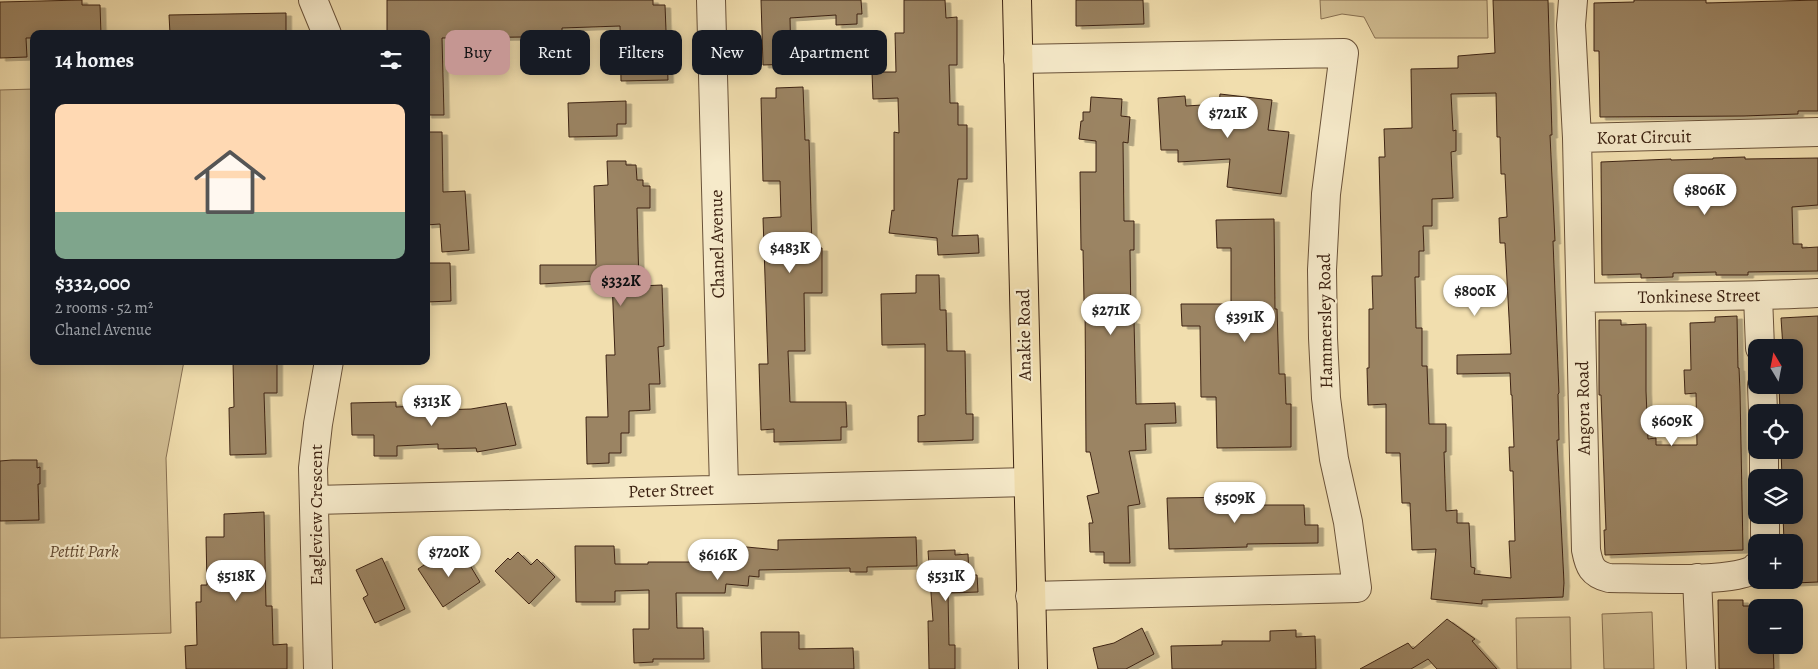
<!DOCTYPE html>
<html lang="en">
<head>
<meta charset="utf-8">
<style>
	body { margin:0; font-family:Alegreya,serif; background:#242831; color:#f1f3f6; height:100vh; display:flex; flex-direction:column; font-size:19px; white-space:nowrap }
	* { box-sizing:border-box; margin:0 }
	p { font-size:16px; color:#9ea1a6 }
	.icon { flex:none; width:28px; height:28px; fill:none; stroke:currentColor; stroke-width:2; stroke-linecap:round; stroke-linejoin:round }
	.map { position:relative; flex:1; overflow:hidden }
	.drawer { position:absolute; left:30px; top:30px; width:400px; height:335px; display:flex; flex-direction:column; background:#171b24; border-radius:10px; box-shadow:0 2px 12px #0003 }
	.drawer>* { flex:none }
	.hud { position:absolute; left:445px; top:30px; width:475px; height:45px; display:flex; gap:10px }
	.needle { width:32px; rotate:350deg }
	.fabs { position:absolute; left:1748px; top:339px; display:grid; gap:10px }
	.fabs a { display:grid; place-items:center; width:55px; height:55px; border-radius:10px; background:#171b24; box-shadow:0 2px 12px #0003; font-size:25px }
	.price { position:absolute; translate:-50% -42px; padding:0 11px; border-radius:18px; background:#fff; color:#222; font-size:16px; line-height:32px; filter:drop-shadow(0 1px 2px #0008) }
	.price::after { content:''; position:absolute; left:50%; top:30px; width:15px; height:11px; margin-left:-8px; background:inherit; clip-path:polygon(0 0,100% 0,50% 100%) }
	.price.on { background:#c59692; color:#111 }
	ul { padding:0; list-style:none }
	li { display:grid; align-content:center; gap:10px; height:265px; padding:0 25px }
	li+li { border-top:1px solid #363941 }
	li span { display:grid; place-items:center; height:155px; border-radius:10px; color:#555 }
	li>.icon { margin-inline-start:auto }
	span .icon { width:90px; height:90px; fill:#fffc; stroke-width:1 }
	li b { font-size:21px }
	h2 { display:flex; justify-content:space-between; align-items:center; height:60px; padding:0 25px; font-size:21px }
	.chip { padding:0 18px; border-radius:10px; background:#171b24; box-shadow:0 2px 12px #0003; font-size:18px; line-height:45px }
	.chip.on { background:#c59692; color:#111 }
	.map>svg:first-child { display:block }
	.green { fill:#d2be93; stroke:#887052 }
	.building { fill:#9b8463; stroke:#3d2312; fill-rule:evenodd; filter:url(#shadow) }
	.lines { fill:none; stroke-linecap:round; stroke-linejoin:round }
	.minor-casing { stroke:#6a5239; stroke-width:30 }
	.major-casing { stroke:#3d2312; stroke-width:30 }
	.minor { stroke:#f6eaca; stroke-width:28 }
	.major { stroke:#f1deae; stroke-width:28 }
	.labels { text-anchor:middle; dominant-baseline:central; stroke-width:4.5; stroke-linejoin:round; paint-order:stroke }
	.street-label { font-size:18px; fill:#3d2312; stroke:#f6eaca }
	.park-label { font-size:18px; font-style:italic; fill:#624a32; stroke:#f6eaca }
</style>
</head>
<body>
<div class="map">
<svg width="1818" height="669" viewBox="0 0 1818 669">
	<defs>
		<filter id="shadow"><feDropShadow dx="5.5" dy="3" stdDeviation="0" flood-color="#0004"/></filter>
	</defs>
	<rect width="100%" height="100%" fill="#f1deae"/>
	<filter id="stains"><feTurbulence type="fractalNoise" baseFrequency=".004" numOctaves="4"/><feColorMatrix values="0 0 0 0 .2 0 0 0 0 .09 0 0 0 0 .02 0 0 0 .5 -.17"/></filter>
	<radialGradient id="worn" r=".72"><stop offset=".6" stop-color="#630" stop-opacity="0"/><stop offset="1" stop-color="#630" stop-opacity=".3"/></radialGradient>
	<path class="green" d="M 1320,0 L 1487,0 L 1488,38 L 1375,38 L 1364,17 L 1342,14 L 1321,19 Z
		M 34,89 L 34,361 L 184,361 L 166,458 L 171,633 L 0,638 L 0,90 Z
		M 1652,612 L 1654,669 L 1604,669 L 1602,614 Z
		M 1570,617 L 1571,669 L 1517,669 L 1516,618 Z"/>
	<path class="building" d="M 82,0 L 82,5 L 100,5 L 101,34 L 34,34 L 34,38 L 26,38 L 27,57 L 0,58 L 0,2 Z
		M 387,0 L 653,0 L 653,5 L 665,5 L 668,80 L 621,81 L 620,26 L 562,28 L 562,46 L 524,47 L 524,37 L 442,38 L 444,115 L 426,115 L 426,34 L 387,34 Z
		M 761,0 L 861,0 L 862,14 L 857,14 L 857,24 L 836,25 L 836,15 L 790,18 L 791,64 L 763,65 Z
		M 904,0 L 945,0 L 946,18 L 957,17 L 957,65 L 949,65 L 950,103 L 958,103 L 958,125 L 967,125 L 967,179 L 958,179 L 952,236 L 978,235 L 979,253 L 938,255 L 937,238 L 889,233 L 892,210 L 894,211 L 894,132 L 899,133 L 898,98 L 873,99 L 872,72 L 896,72 L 895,33 L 904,33 Z
		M 1076,0 L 1143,0 L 1144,24 L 1076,26 Z
		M 1493,0 L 1548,0 L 1552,135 L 1550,135 L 1555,241 L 1553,241 L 1559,393 L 1558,394 L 1559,440 L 1557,440 L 1564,583 L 1563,597 L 1482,600 L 1482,604 L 1431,599 L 1436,549 L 1412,550 L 1410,503 L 1402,503 L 1400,453 L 1386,453 L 1386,404 L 1368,405 L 1367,368 L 1369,368 L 1369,309 L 1373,309 L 1372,276 L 1382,276 L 1379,157 L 1385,157 L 1384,129 L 1412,128 L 1411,69 L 1458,68 L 1458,56 L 1495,53 ZM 1496,93 L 1497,137 L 1500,137 L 1501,174 L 1505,174 L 1507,217 L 1499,218 L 1500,243 L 1505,243 L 1511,354 L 1457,355 L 1457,374 L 1510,373 L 1511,395 L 1512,395 L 1514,447 L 1509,447 L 1510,471 L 1513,471 L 1515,541 L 1509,541 L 1511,578 L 1474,574 L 1475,568 L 1471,567 L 1469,523 L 1457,523 L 1457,510 L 1446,511 L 1444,452 L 1446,452 L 1446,424 L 1429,424 L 1427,366 L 1422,366 L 1422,328 L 1416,328 L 1415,277 L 1419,277 L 1419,251 L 1424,251 L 1423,226 L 1432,226 L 1432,199 L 1453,198 L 1451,152 L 1456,151 L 1456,130 L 1453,131 L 1451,94 Z
		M 1634,0 L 1706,0 L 1706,3 L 1818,0 L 1818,111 L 1798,111 L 1798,114 L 1744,116 L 1600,117 L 1599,51 L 1594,51 L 1594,3 L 1634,2 Z
		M 286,13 L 286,34 L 170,34 L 169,15 Z
		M 803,87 L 805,140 L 809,140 L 812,248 L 822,248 L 822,293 L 804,293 L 805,351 L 788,351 L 790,402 L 846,402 L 847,427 L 841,427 L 841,440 L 774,442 L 774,429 L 761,430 L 759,364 L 768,364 L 763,218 L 781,217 L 780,181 L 763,181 L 761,98 L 776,98 L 776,88 Z
		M 1220,94 L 1272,100 L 1268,130 L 1289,132 L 1281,194 L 1227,187 L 1230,159 L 1178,162 L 1178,150 L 1161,150 L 1158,98 L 1185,96 L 1186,106 L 1219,104 Z
		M 1091,97 L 1122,99 L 1121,116 L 1130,117 L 1128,143 L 1123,142 L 1124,221 L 1134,221 L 1134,250 L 1130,250 L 1131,321 L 1134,321 L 1136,404 L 1175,403 L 1176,423 L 1145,424 L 1146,450 L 1129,451 L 1140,504 L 1128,506 L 1130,563 L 1104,563 L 1104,552 L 1090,552 L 1089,523 L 1093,523 L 1087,496 L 1099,493 L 1090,452 L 1086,452 L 1085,301 L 1084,301 L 1083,250 L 1081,250 L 1080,172 L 1096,172 L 1096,141 L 1079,139 L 1081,121 L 1083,121 L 1083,112 L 1090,112 Z
		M 626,101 L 626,124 L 617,124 L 617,136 L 569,137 L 568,103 Z
		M 426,132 L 442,132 L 443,192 L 465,191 L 469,250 L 442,252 L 440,224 L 426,225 Z
		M 1745,157 L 1745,159 L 1818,158 L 1818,205 L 1792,207 L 1793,244 L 1802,244 L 1802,248 L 1818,247 L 1818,271 L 1748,272 L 1748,275 L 1716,275 L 1716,272 L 1673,273 L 1673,277 L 1641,278 L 1641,274 L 1602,275 L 1601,162 L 1671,159 L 1671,160 L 1713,159 L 1713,158 Z
		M 607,161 L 626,161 L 626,165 L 636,165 L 637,180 L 643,180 L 643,186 L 650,186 L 650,208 L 637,208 L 639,286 L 662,285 L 664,346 L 658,347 L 660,384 L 649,384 L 650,410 L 629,411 L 629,433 L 621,433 L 621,453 L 609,453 L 609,463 L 587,464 L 586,417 L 608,417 L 606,355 L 615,355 L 612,280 L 540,284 L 540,265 L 596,265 L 594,186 L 608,185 Z
		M 1274,219 L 1275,309 L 1277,309 L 1279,374 L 1285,374 L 1286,404 L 1291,404 L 1291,447 L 1217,448 L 1216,397 L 1201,397 L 1200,326 L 1182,326 L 1181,304 L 1231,304 L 1231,248 L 1217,248 L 1216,220 Z
		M 426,263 L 450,263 L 451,301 L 426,302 Z
		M 916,275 L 939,275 L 940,310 L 946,310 L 947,351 L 965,351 L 966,414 L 973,414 L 973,440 L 918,442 L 918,416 L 925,415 L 925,344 L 882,345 L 881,294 L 916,293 Z
		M 1737,316 L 1738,368 L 1739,368 L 1740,391 L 1743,550 L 1605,555 L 1604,530 L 1606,530 L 1601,395 L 1599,395 L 1599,320 L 1621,320 L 1621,325 L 1646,324 L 1646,391 L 1648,439 L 1656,438 L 1656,445 L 1697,445 L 1696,393 L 1685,394 L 1684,370 L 1691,370 L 1690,323 L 1715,322 L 1715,317 Z
		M 1818,316 L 1818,582 L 1794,583 L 1794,541 L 1784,542 L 1783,515 L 1794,515 L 1794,478 L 1782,478 L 1781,450 L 1794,450 L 1794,412 L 1780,412 L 1779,385 L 1794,385 L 1794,348 L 1783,348 L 1781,318 Z
		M 233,361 L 277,361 L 277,393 L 264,393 L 266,454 L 230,455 L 229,408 L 234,407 Z
		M 396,402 L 396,407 L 440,405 L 440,410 L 471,409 L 506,403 L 516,445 L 477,452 L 476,448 L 438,449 L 438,444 L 397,446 L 397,456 L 374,456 L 374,435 L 352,435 L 351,403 Z
		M 12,460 L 37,460 L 37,468 L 40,467 L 40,484 L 38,484 L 39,520 L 0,521 L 0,461 Z
		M 1240,497 L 1240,505 L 1304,505 L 1305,525 L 1318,525 L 1318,543 L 1247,544 L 1247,547 L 1169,549 L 1167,498 Z
		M 264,512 L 266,606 L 272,606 L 273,645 L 287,644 L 287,669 L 186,669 L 185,646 L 197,645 L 196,602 L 201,602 L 201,585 L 207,585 L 206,537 L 224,537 L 224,514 Z
		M 916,537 L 917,566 L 867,567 L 867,572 L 850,572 L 850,568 L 759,570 L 759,577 L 749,576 L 748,586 L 726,584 L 725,593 L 676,593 L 677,628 L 703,628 L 704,659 L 653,659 L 653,662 L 634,663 L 633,629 L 649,629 L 649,590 L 615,591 L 615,602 L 576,602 L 575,546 L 614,546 L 615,564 L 648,564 L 648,562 L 714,562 L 715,544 L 778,550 L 778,540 Z
		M 955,550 L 955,555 L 968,554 L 969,575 L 977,575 L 978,592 L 948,593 L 949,645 L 955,645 L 955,669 L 929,669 L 928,621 L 933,621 L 928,551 Z
		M 518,552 L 531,565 L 537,559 L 555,577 L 529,604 L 495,571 L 508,558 L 510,560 Z
		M 454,553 L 462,566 L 468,562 L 480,582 L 443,607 L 418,569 L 439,555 L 443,560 Z
		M 382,558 L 405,609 L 375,623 L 363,598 L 368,595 L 356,570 Z
		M 1718,600 L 1743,600 L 1743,606 L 1756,606 L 1756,647 L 1773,646 L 1774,669 L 1719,669 Z
		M 1447,619 L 1475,639 L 1472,641 L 1497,669 L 1437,669 L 1428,659 L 1411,669 L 1360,669 L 1408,643 L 1413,649 Z
		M 1142,628 L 1154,654 L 1126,669 L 1098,669 L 1093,648 L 1114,643 Z
		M 1296,630 L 1296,637 L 1315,636 L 1316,669 L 1172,669 L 1171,646 L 1222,645 L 1222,641 L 1270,641 L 1270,631 Z
		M 761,632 L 799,632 L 799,649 L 853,648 L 854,669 L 762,669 Z"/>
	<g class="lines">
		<g class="minor-casing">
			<path id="minor" d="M 313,0 L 327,34
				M 711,0 L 724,488
				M 1573,0 L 1571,25 L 1577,138 L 1586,550 C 1589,566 1592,574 1609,578 C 1634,578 1743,584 1756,567
				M 1018,59 L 1344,53 L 1326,194 L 1322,270 L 1323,338 L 1326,398 L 1334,459 L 1348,522 L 1357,588 L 1030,596
				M 1577,138 L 1818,132
				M 1758,296 L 1760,348
				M 1581,298 C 1660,296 1739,297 1818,293
				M 1762,385 L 1763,412
				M 1764,450 L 1764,478
				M 315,500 L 1028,482
				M 1765,515 L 1765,542
				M 1697,578 L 1701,669
				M 318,669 L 313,468 L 318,424 L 329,361"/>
		</g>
		<g class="major-casing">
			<path id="major" d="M 1017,0 L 1033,669"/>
		</g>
		<use href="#minor" class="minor"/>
		<use href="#major" class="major"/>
	</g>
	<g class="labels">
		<g class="street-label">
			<text transform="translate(1644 137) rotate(-1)">Korat Circuit</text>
			<text transform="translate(717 244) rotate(-91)">Chanel Avenue</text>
			<text transform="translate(1699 296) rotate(-1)">Tonkinese Street</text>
			<text transform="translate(1325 321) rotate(-91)">Hammersley Road</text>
			<text transform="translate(1024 335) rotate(-91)">Anakie Road</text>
			<text transform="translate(1583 408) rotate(-91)">Angora Road</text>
			<text transform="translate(671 490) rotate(-2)">Peter Street</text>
			<text transform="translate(316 515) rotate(-90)">Eagleview Crescent</text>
		</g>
		<g class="park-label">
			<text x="84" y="551">Pettit Park</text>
		</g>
	</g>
	<rect width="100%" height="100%" filter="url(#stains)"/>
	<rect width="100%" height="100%" fill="url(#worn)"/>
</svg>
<div class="fabs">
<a><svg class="needle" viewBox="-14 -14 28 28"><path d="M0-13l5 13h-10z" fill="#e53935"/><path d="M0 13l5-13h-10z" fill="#9ea1a6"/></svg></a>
<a><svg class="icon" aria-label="locate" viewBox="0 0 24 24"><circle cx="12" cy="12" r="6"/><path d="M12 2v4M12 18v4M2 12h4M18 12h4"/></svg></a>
<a><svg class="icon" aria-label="layers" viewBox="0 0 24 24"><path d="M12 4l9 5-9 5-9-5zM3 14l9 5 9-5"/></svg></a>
<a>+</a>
<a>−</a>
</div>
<b class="price" style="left:1228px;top:139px">$721K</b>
<b class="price" style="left:1705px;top:216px">$806K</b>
<b class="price" style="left:790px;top:274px">$483K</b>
<b class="price on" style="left:621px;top:307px">$332K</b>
<b class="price" style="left:1475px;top:317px">$800K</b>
<b class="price" style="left:1111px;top:336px">$271K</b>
<b class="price" style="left:1245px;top:343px">$391K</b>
<b class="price" style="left:432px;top:427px">$313K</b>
<b class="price" style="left:1672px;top:447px">$609K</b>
<b class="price" style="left:1235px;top:524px">$509K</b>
<b class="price" style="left:449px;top:578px">$720K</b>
<b class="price" style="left:718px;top:581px">$616K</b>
<b class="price" style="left:236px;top:602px">$518K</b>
<b class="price" style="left:946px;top:602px">$531K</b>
<div class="hud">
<a class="chip on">Buy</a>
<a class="chip">Rent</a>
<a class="chip">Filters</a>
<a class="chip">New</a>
<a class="chip">Apartment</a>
</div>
<section class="drawer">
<h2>14 homes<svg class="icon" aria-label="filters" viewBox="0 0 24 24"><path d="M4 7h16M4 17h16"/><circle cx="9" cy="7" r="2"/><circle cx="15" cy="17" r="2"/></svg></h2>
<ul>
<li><span style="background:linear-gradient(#ffd9b3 70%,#7fa58c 0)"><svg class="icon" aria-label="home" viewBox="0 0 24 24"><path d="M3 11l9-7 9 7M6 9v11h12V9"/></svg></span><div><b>$332,000</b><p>2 rooms · 52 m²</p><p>Chanel Avenue</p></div></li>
</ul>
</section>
</div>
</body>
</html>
